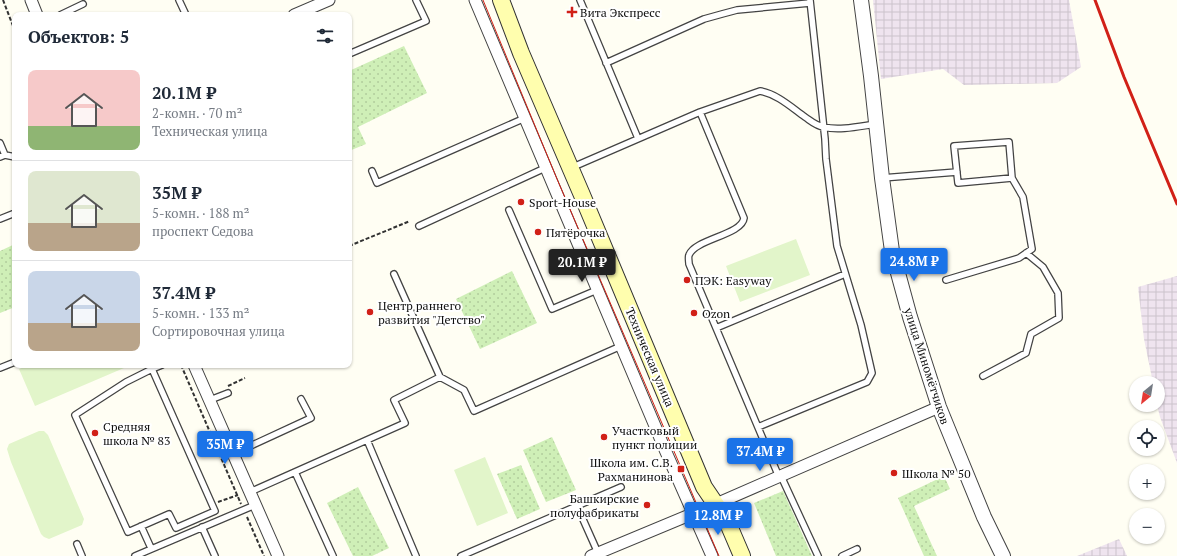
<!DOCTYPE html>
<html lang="ru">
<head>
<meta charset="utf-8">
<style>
	body { margin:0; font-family:"PT Serif",serif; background:#f2f2f3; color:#1f2937; height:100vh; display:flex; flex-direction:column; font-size:15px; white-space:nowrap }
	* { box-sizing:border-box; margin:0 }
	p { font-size:13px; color:#747a83 }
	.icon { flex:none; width:22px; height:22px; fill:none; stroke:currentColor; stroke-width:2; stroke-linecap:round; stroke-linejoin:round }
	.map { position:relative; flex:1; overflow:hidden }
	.details { position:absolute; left:12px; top:12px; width:340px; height:356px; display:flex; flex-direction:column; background:#fff; border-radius:8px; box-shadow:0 1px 3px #0004 }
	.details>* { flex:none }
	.needle { width:26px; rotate:210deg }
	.controls { position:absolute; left:1129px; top:376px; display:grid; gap:8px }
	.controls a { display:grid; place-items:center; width:36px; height:36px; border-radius:50%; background:#fff; box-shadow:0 1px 3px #0004; font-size:20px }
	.price { position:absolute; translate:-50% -34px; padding:0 9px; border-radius:4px; background:#1a73e8; color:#fff; font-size:13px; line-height:26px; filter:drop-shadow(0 1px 2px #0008) }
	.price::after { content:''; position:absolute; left:50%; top:24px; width:12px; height:9px; margin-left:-6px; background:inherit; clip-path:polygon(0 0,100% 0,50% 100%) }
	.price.on { background:#222; color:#fff }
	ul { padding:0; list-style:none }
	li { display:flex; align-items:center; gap:12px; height:100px; padding:0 16px }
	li+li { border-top:1px solid #e0e1e3 }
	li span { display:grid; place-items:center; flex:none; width:112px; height:80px; border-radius:8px; color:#555 }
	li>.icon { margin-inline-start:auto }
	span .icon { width:48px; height:48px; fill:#fffc; stroke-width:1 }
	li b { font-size:17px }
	h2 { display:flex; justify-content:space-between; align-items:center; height:48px; padding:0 16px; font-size:17px }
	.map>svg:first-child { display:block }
	.industrial { fill:url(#industrial-grid) }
	.grass { fill:url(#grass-dots) }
	.pitch { fill:#e2f5ca }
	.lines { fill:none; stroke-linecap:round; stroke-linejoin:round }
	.service-casing { stroke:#434343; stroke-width:8 }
	.minor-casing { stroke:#434343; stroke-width:13 }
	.tertiary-casing { stroke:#434343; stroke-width:16 }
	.secondary-casing { stroke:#323232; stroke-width:18 }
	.path { stroke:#323232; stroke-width:2; stroke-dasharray:4 2; stroke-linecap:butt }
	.service { stroke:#fff; stroke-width:5.5 }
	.minor { stroke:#fff; stroke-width:11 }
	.tertiary { stroke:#fff; stroke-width:14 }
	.secondary { stroke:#fffeae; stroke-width:16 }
	.tram { stroke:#d12017; stroke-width:1 }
	.rail { stroke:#d12017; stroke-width:3 }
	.poi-dot { fill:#d12017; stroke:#fff; stroke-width:1.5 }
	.labels { text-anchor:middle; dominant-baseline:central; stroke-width:4; stroke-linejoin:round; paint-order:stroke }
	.poi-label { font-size:12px; fill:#101010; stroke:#fff; text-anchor:start }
	.street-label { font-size:12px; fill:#101010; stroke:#fff }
</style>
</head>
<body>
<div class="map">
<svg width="1177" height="556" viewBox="0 0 1177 556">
	<defs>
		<pattern id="industrial-grid" width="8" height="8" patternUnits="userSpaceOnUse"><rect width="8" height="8" fill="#efe4ef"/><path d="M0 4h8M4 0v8" fill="none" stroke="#ccc3cc"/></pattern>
		<pattern id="grass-dots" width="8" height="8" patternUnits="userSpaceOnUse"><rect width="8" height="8" fill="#cfefb7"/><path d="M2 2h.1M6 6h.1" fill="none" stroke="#b1cc9c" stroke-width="1.8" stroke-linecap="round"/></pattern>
	</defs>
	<rect width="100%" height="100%" fill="#fffef3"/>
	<path class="industrial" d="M 873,0 L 1069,0 L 1081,67 L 1057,83 L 964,85 L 943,69 L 881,79 Z
		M 1177,276 L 1177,463 L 1160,417 L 1157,405 L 1158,383 L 1153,383 L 1144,339 L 1138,287 Z
		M 1119,539 L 1127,556 L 1077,556 Z"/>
	<path class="grass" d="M 404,46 L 427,93 L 358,127 L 366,144 L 349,151 L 349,71 Z
		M 15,244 L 15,307 L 0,313 L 0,251 Z
		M 512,271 L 537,323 L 480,349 L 456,299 Z
		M 552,437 L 576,490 L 546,502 L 523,450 Z
		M 521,465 L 540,509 L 517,519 L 497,474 Z
		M 944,476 L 950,489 L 914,506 L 937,556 L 924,556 L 898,498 Z
		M 358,487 L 389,548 L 372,556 L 353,556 L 327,503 Z
		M 783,491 L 812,556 L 776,556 L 754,503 Z"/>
	<path class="pitch" d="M 796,239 L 810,275 L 740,302 L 726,266 Z
		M 29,365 L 131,365 L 35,406 L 19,369 Z
		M 39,431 L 44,431 L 48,435 L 84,519 L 82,525 L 49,539 L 44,537 L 41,534 L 11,462 L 7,449 L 9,444 Z
		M 485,457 L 508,513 L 477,526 L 454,470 Z"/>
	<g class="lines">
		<g class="service-casing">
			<path id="service" d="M 179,0 L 186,15
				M 580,0 L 637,136
				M 60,15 L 83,4
				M 349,54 L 426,21 L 416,0
				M 606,63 L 704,19 L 722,14 L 737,10 L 810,3
				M 700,112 L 744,218 C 742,235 695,239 689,255 C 688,257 689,262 689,264 L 779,477
				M 0,143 L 5,155
				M 0,157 L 5,155 L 15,157
				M 573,167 L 700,112 L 760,91 C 777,94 791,107 805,117 C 811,121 816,126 824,127 C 839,131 861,126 876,124
				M 372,171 L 377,183 L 525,118
				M 882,178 L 957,172
				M 509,210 L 552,309 L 597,290
				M 0,219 L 15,213
				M 419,226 L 545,168
				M 946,280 L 1019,258 L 1032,249 L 1023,197 L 1012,178 L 1009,142 L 954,146 L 958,183 L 1012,178
				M 716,328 L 845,274
				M 0,368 L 15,362
				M 152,369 L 126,382 L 75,415 L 128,532 L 169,514 L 176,528 L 215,511 L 152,369 L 162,365
				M 983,376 L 1026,353 L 1031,334 L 1059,318 L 1058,293 L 1043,267 L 1026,253
				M 440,377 L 464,390 L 474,411 L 621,346
				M 210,400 L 228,393
				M 758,427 L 867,382 L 872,373 L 861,325 L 837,246 L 826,159 L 825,139 L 810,0
				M 367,440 L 416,556
				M 233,454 L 311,418 L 301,399
				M 295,472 L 333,556
				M 781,476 L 818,556
				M 250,492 L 405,423 L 394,400 L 440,377 L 394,274
				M 577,506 L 598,553
				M 141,526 L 151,548
				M 202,527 L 215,556
				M 77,544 L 82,556
				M 135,556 L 255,505
				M 461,556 L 621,487
				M 842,556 L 857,549"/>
		</g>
		<g class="minor-casing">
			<path id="minor" d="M 31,0 L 37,15
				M 475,0 L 666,452 L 712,556
				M 294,15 L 329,0
				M 194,365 L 278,556
				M 591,556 L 716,504 L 939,407"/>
		</g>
		<g class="tertiary-casing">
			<path id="tertiary" d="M 861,0 L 871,76 L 882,178 L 892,251 L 910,317 L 939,407 L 984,517 L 1003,556"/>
		</g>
		<g class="secondary-casing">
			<path id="secondary" d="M 501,0 L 521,53 L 582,195 L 704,487 L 727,521 L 742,556"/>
		</g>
		<path class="path" d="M 3,0 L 15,31
			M 349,246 L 410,221
			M 181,365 L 241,504
			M 228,386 L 245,378
			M 218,502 L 238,495
			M 247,517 L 264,556"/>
		<use href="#service" class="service"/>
		<use href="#minor" class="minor"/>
		<use href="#tertiary" class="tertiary"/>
		<use href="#secondary" class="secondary"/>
		<path class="tram" d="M 483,0 L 557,179 L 719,556"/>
		<path class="rail" d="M 1095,0 L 1124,77 L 1177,204"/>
	</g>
	<g class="poi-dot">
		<path d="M570 6h4v4h4v4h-4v4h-4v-4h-4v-4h4z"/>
		<circle cx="521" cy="202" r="4"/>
		<circle cx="538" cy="232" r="4"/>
		<circle cx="687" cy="280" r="4"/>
		<circle cx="370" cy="312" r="4"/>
		<circle cx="694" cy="313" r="4"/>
		<circle cx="95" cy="433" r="4"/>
		<circle cx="604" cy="437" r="4"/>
		<rect x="677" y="465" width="8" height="8" rx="2"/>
		<circle cx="894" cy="473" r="4"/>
		<circle cx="647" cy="505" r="4"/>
	</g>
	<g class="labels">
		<g class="poi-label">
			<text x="580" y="12">Вита Экспресс</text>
			<text x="529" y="202">Sport-House</text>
			<text x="546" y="232">Пятёрочка</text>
			<text x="695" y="280">ПЭК: Easyway</text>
			<text x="378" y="305">Центр раннего<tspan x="378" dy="14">развития "Детство"</tspan></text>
			<text x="702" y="313">Ozon</text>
			<text x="103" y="426">Средняя<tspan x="103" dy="14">школа № 83</tspan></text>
			<text x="612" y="430">Участковый<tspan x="612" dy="14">пункт полиции</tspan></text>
			<text x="673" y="462" text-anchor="end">Школа им. С.В.<tspan x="673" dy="14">Рахманинова</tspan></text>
			<text x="902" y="473">Школа № 50</text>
			<text x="639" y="498" text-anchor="end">Башкирские<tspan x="639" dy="14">полуфабрикаты</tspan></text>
		</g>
		<g class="street-label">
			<text transform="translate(650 357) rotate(67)">Техническая улица</text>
			<text transform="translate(927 366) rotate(72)">улица Миномётчиков</text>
		</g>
	</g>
</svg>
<div class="controls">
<a><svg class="needle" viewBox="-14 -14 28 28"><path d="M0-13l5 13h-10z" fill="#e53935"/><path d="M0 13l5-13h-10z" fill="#747a83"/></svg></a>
<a><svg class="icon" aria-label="locate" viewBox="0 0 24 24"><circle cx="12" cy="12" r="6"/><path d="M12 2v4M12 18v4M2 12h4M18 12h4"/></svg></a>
<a>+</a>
<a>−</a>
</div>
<b class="price" style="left:914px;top:282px">24.8M ₽</b>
<b class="price on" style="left:582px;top:283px">20.1M ₽</b>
<b class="price" style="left:225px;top:465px">35M ₽</b>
<b class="price" style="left:760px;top:472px">37.4M ₽</b>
<b class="price" style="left:718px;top:536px">12.8M ₽</b>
<section class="details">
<h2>Объектов: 5<svg class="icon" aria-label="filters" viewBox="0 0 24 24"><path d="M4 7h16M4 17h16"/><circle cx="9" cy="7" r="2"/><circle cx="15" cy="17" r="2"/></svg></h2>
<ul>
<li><span style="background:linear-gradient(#f6c9c9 70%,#8fb573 0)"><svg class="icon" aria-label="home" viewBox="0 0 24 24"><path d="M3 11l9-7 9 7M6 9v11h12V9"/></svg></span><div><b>20.1M ₽</b><p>2-комн. · 70 m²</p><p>Техническая улица</p></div></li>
<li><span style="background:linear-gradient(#dfe7d0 65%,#b9a48a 0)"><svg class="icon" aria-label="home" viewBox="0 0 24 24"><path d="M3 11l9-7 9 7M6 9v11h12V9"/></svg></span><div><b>35M ₽</b><p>5-комн. · 188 m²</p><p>проспект Седова</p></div></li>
<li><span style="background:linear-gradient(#c9d6e8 65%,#b9a48a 0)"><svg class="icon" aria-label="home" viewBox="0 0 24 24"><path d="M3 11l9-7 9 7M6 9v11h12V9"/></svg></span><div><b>37.4M ₽</b><p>5-комн. · 133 m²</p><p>Сортировочная улица</p></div></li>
</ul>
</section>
</div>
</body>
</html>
